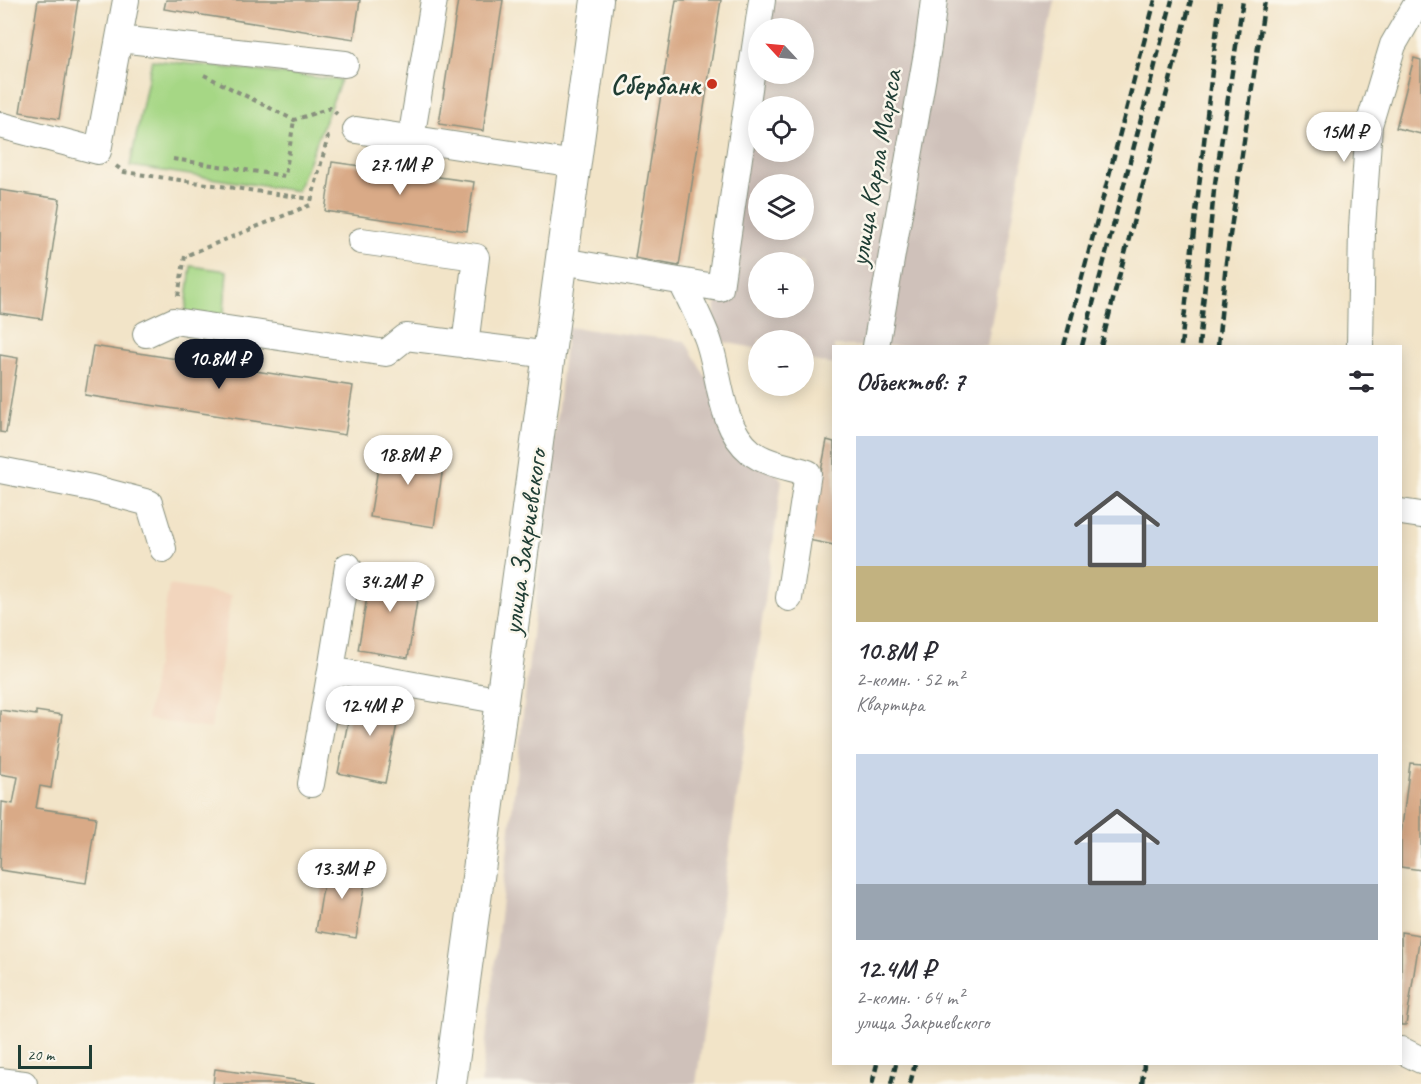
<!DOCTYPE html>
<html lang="ru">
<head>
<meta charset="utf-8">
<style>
	body { margin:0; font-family:Caveat,sans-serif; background:#f2f2f3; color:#2b2b33; height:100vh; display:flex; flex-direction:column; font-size:22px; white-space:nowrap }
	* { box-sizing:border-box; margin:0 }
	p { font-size:20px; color:#7c7c81 }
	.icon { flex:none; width:33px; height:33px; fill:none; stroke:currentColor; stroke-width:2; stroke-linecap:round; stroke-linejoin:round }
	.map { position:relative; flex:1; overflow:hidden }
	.details { position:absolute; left:832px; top:345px; width:570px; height:720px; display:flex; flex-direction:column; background:#fff; border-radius:0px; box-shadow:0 3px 15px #0003 }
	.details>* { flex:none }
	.needle { width:39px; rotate:296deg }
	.fabs { position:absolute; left:748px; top:18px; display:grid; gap:12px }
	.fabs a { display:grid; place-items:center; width:66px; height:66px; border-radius:50%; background:#fff; box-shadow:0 3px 15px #0003; font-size:30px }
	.scale { position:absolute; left:18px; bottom:15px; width:74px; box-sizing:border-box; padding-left:6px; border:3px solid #1f3d34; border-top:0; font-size:16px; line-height:21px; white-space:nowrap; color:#1f3d34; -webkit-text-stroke:4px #fbf7ec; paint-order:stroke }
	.price { position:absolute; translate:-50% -51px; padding:0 14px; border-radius:21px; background:#fff; color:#222; font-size:20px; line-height:39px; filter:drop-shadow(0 2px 3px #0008) }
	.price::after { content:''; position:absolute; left:50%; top:36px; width:18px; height:14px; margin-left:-9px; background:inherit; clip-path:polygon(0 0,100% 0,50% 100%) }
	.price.on { background:#111827; color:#fff }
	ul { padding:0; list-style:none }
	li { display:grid; align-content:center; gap:12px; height:318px; padding:0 24px }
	li span { display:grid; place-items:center; height:186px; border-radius:0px; color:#555 }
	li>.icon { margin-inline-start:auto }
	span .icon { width:108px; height:108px; fill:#fffc; stroke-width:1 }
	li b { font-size:26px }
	h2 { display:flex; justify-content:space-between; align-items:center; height:72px; padding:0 24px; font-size:26px }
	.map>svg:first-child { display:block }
	.built { fill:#f2d5bd }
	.industrial { fill:#cfc1ba; fill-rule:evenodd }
	.green { fill:#a6d785; stroke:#628a5c; stroke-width:1.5 }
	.building { fill:#d9aa87 }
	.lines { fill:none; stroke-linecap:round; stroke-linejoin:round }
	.minor-casing { stroke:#88907e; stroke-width:28 }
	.major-casing { stroke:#88907e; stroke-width:34 }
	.path { stroke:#88907e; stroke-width:4; stroke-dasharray:4.5 4.5; stroke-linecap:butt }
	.minor { stroke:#fff; stroke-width:26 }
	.major { stroke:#fff; stroke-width:32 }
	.rail { stroke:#1f3d34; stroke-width:4.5; stroke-dasharray:9 4.5; stroke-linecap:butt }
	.poi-dot { fill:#c8321e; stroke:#fbf7ec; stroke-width:2 }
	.labels { text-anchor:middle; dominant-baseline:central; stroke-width:5; stroke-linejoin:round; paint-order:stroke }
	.poi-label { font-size:28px; font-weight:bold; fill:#1f3d34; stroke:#fbf7ec; text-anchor:end }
	.street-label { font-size:28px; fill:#1f3d34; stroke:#fbf7ec }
</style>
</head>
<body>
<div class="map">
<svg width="1421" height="1084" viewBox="0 0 1421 1084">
	<rect width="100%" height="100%" fill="#fbf7ec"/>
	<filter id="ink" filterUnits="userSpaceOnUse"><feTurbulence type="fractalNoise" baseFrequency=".0167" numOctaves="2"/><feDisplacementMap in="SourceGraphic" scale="12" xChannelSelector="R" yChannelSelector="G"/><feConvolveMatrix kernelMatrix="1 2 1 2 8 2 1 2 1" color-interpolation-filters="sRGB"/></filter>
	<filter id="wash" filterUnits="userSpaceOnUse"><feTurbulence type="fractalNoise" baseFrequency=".008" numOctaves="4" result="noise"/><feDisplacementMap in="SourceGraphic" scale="24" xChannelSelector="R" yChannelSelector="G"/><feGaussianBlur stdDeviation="1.35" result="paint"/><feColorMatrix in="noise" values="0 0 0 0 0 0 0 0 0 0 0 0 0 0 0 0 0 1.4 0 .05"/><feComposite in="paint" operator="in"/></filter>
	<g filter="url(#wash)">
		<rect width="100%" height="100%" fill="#f2e4c8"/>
		<path class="built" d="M 169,585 L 231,595 L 211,729 L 147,719 Z"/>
		<path class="industrial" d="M 762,0 L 1054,0 L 987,346 L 834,346 L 834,365 L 804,359 L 804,340 L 759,340 L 759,349 L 708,339 L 720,288 ZM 759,28 L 804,28 L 804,74 L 759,74 ZM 759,106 L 804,106 L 804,152 L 759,152 ZM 759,184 L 804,184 L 804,230 L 759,230 ZM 759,262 L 804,262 L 804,308 L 759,308 Z
			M 567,327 L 685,341 L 731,420 L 782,480 L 696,1084 L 481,1084 Z"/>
		<path class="green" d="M 152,60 L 341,80 L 297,191 L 130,166 Z
			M 191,266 L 227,271 L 223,324 L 185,317 Z"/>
		<g id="blocks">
			<path class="building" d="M 38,0 L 78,0 L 59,119 L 20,112 Z
				M 166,0 L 360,0 L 354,39 L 164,9 Z
				M 458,0 L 503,0 L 483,131 L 439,124 Z
				M 676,0 L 721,0 L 679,266 L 635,258 Z
				M 1414,58 L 1421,60 L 1421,134 L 1396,128 Z
				M 332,162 L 474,182 L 467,231 L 325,211 Z
				M 0,190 L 60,199 L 42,319 L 0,313 Z
				M 93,346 L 353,386 L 345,435 L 85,395 Z
				M 0,355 L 18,358 L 6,433 L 0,432 Z
				M 827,440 L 834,442 L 834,545 L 808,540 Z
				M 382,444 L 445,454 L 434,527 L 370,517 Z
				M 372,568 L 421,576 L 408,658 L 358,650 Z
				M 354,691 L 402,700 L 385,783 L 338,773 Z
				M 0,710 L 36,715 L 36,711 L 62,715 L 51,788 L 40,786 L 36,808 L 96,817 L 86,883 L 0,870 L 2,802 L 13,804 L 18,777 L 0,774 Z
				M 1410,763 L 1421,764 L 1421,870 L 1401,867 L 1401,835 Z
				M 327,863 L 367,869 L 356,938 L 316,931 Z
				M 1401,932 L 1420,935 L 1406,1025 L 1401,1025 Z
				M 215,1069 L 316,1083 L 316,1084 L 213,1084 Z"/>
		</g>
	</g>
	<g filter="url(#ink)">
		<use href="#blocks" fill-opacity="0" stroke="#88907e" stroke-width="1.5"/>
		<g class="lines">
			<g class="minor-casing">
				<path id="minor" d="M 119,39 L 345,64
					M 0,125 L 98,151 L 126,0
					M 356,130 L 575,164
					M 411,139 L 434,0
					M 361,241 L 476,257 L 465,345
					M 562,261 L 720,288 L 762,0
					M 682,283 C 691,301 700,319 707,337 C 721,373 718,425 751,452 C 766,464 790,467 808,473 L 789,598
					M 146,334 L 174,321 L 386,353 L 406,337 L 549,355
					M 876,346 L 928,47 L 934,0
					M 1360,346 L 1362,228 L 1369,125 L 1393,45 L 1419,0
					M 0,470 L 92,488 L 149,503 L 163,549
					M 1401,512 L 1421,515
					M 331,670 L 348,566
					M 311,784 L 331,670 L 502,701
					M 1401,1050 L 1421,1060
					M 0,1081 L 24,1084"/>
			</g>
			<g class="major-casing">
				<path id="major" d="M 450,1084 L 597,0"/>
			</g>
			<path class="path" d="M 204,75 L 294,120 L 330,108 L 337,114
				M 173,159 L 285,176 L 294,120
				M 116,166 L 124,172 L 311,199
				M 178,296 L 185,256 L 310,205 L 328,137 L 332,136"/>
			<use href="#minor" class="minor"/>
			<use href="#major" class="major"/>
			<path class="rail" d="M 1064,346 L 1155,0
				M 1082,346 L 1172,0
				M 1101,346 L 1191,0
				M 1181,346 L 1220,0
				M 1199,346 L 1214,190 L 1243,0
				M 1218,346 L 1226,262 L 1265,0
				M 872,1084 L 877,1064
				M 891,1084 L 896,1064
				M 910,1084 L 915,1064
				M 1142,1084 L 1144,1064"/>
		</g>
	</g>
	<circle class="poi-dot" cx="712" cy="84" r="6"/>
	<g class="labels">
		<g class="poi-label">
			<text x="700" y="84">Сбербанк</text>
		</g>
		<g class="street-label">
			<text transform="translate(875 168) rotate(-80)">улица Карла Маркса</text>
			<text transform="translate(524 542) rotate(-82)">улица Закриевского</text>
		</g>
	</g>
</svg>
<div class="fabs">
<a><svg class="needle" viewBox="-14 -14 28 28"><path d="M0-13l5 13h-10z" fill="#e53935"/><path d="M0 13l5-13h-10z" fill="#7c7c81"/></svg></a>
<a><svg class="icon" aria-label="locate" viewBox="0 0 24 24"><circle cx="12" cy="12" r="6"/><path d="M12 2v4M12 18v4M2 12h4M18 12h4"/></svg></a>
<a><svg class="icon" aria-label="layers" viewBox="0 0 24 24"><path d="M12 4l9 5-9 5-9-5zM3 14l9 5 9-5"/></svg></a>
<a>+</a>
<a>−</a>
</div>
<div class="scale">20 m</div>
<b class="price" style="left:1344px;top:163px">15M ₽</b>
<b class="price" style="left:400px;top:196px">27.1M ₽</b>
<b class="price on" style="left:219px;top:390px">10.8M ₽</b>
<b class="price" style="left:408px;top:486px">18.8M ₽</b>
<b class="price" style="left:390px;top:613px">34.2M ₽</b>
<b class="price" style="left:370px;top:737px">12.4M ₽</b>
<b class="price" style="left:342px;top:900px">13.3M ₽</b>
<section class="details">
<h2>Объектов: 7<svg class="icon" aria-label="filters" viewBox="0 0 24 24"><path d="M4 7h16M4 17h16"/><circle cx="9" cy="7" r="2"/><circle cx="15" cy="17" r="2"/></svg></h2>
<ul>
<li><span style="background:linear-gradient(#c9d6e8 70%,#c2b280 0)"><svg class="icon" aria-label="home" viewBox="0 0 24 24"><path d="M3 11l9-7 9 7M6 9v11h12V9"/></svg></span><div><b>10.8M ₽</b><p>2-комн. · 52 m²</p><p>Квартира</p></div></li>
<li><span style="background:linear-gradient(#c9d6e8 70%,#9aa5b1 0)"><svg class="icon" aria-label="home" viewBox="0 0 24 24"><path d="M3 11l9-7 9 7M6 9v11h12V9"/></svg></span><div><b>12.4M ₽</b><p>2-комн. · 64 m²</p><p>улица Закриевского</p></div></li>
</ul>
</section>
</div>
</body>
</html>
